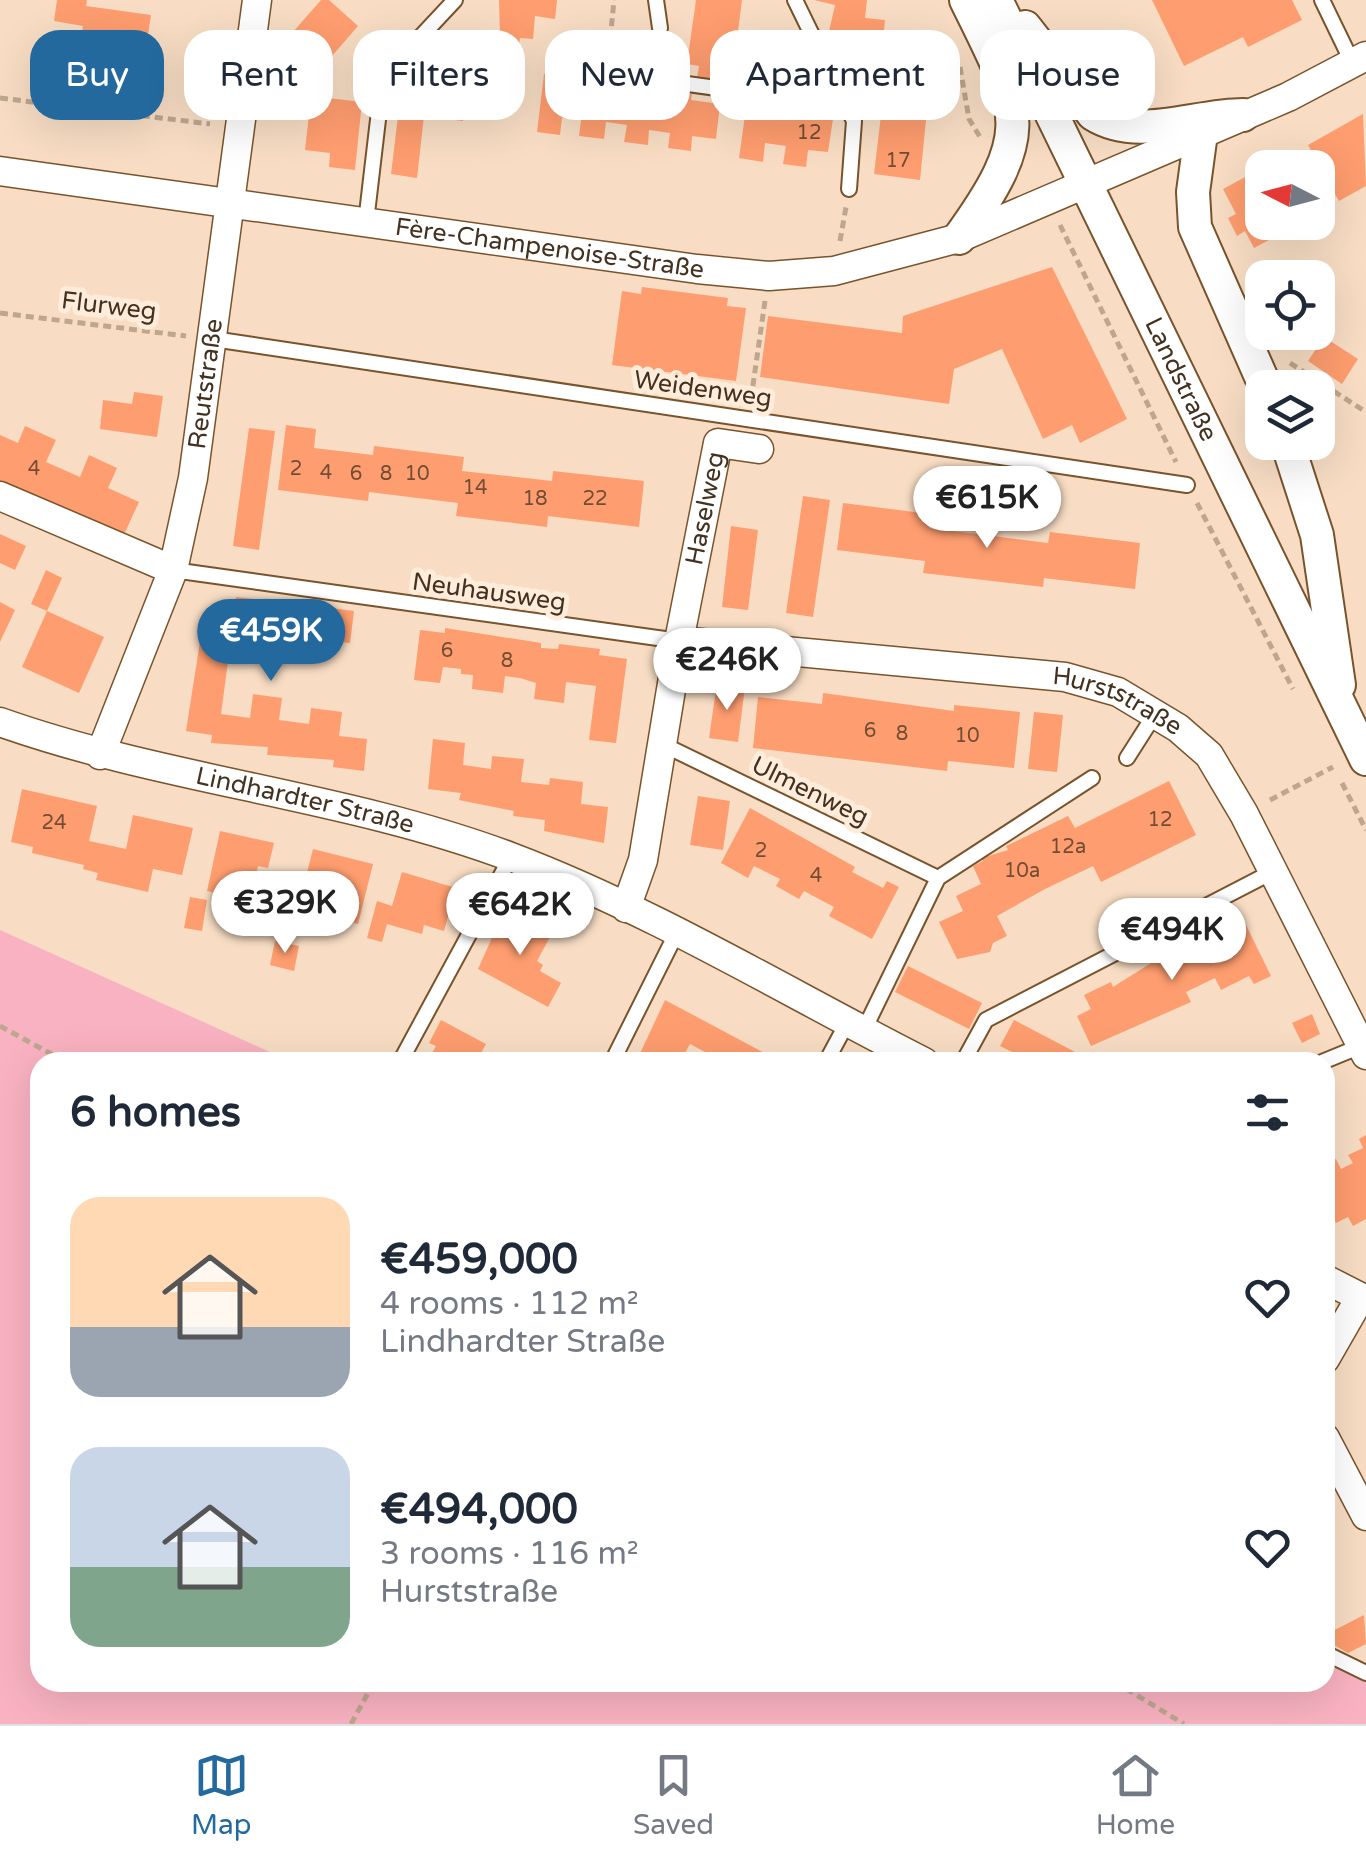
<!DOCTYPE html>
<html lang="en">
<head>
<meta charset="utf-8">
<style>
	body { margin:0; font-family:"Varela Round",sans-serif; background:#f2f2f3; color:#1f2937; height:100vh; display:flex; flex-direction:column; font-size:38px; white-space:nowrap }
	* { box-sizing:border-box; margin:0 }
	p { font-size:32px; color:#747a83 }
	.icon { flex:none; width:55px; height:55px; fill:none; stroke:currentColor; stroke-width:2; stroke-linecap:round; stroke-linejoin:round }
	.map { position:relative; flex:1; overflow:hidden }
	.sheet { position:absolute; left:30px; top:1052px; width:1305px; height:640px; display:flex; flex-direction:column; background:#fff; border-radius:30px; box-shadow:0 10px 40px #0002 }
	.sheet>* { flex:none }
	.guide { position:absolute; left:30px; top:30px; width:1308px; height:90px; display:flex; gap:20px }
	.needle { width:65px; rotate:276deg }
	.tools { position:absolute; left:1245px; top:150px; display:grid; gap:20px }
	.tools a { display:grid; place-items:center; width:90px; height:90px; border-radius:20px; background:#fff; box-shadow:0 10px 40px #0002; font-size:50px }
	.price { position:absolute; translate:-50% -85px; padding:0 22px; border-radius:35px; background:#fff; color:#222; font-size:32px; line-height:65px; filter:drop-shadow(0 2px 5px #0008) }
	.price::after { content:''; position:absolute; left:50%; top:60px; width:30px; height:22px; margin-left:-15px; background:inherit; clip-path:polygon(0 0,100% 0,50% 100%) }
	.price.selected { background:#23699e; color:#fff }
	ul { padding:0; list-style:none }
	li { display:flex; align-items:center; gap:30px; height:250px; padding:0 40px }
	li span { display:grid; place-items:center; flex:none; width:280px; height:200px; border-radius:30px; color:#555 }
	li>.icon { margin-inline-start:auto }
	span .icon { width:120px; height:120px; fill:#fffc; stroke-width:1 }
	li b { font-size:42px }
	h2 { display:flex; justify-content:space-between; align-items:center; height:120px; padding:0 40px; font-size:42px }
	.chip { padding:0 35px; border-radius:30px; background:#fff; box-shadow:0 10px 40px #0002; font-size:35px; line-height:90px }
	.chip.selected { background:#23699e; color:#fff }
	.tabs { display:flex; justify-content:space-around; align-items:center; height:140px; border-top:2px solid #e0e1e3; background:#fff; font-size:28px; color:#747a83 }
	.tabs a { display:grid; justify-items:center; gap:5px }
	.tabs .selected { color:#23699e }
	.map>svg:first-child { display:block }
	.green { fill:#f9b2c1 }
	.building { fill:#fe9d6f }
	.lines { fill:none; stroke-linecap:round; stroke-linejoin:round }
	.service-casing { stroke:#79532b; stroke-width:18 }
	.minor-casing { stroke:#79532b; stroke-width:31 }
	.tertiary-casing { stroke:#79532b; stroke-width:36 }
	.path { stroke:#bea68f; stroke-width:5; stroke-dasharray:8 5; stroke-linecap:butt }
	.service { stroke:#fff; stroke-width:14 }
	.minor { stroke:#fff; stroke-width:28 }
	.tertiary { stroke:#fff; stroke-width:32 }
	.labels { text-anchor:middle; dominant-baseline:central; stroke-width:10; stroke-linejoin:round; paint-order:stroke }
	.number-label { font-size:20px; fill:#724d34 }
	.street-label { font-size:25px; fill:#443221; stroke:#ffecdb }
</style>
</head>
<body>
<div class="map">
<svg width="1366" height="1724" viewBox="0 0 1366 1724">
	<rect width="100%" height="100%" fill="#f8ddc4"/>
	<path class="green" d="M 0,930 L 292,1062 L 40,1062 L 40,1682 L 1325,1682 L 1325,1659 L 1366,1679 L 1366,1724 L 0,1724 Z"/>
	<path class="building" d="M 57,0 L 87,0 L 86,6 L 151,15 L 142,75 L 77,66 L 83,26 L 54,21 Z
		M 321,0 L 329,0 L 358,26 L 319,71 L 325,77 L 308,96 L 287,78 L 304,58 L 285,41 Z
		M 499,0 L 557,0 L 555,19 L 535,16 L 533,39 L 520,38 L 517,60 L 500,58 L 498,80 L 485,79 L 482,102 L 466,100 L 463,121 L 424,116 L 417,178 L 391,174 L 399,108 L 425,111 L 432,87 L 428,87 L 430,72 L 464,76 L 465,31 L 500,36 Z
		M 696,0 L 742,0 L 733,70 L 725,69 L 723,81 L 697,78 L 699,66 L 687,64 Z
		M 814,0 L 867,0 L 865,18 L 885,20 L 882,50 L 903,53 L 899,84 L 919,86 L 915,118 L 926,120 L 920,180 L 874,174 L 882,107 L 862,104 L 866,74 L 844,71 L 851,38 L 828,36 L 835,5 Z
		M 1152,0 L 1292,0 L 1302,20 L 1248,47 L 1243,37 L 1184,66 Z
		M 544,74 L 560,76 L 559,81 L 602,83 L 601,89 L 630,92 L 631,87 L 648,88 L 647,94 L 674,97 L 675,92 L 692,94 L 691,100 L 720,104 L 716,139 L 692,136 L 691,151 L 668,148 L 670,133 L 649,130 L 648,145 L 624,142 L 627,125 L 606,122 L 604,139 L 579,136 L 581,120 L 562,118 L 560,135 L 537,132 Z
		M 311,96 L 362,102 L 355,170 L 329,167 L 330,153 L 305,150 Z
		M 747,101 L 761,103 L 760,109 L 791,113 L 792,108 L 833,119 L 828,152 L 808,150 L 806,167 L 783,164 L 786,146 L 765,143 L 763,162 L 739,158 Z
		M 1363,114 L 1366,186 L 1339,201 L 1308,145 Z
		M 1262,168 L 1262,222 L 1302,222 L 1254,248 L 1245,231 L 1237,236 L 1228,218 L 1236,214 L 1223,189 Z
		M 1052,267 L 1127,419 L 1080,443 L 1072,425 L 1043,439 L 1002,349 L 954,369 L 949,404 L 760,377 L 768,316 L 902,333 L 903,316 Z
		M 642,287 L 728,298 L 727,306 L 746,308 L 736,381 L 612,365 L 622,291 L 641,294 Z
		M 1324,337 L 1358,359 L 1342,384 L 1308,361 Z
		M 134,392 L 163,396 L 157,437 L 100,429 L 103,400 L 132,404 Z
		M 286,425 L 316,429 L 314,448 L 373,455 L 374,446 L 464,457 L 462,471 L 552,481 L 553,471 L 644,481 L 639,527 L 548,516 L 547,527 L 456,516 L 458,503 L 369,492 L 368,501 L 278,490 Z
		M 25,426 L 56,440 L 46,462 L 80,477 L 89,455 L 117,468 L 108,488 L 139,502 L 120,543 L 0,492 L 0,435 L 18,443 Z
		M 249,428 L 275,431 L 259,550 L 233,546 Z
		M 803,496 L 830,500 L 813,617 L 786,613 Z
		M 843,503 L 930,514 L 929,528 L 1048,543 L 1050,532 L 1140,543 L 1135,589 L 1044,578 L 1043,587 L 923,573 L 925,561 L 837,550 Z
		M 731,526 L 758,530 L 748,610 L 722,607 Z
		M 0,534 L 26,546 L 15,570 L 0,563 Z
		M 46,570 L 62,578 L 47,611 L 31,604 Z
		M 236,597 L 296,604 L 295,610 L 314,613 L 316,606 L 354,611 L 350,643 L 321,640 L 318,662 L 289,659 L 292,635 L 261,632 L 259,648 L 239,646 L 241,640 L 231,639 L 221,714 L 250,718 L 253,694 L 282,698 L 279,720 L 309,724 L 311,708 L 342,712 L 339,736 L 367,739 L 364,771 L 333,767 L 334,760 L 267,755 L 268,747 L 211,743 L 212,735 L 186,731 L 204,616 L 233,619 Z
		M 0,602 L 15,610 L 0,642 Z
		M 47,611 L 104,637 L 79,693 L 22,667 Z
		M 445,628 L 541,643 L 541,648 L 558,649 L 559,644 L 600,649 L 599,655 L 627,659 L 616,743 L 589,740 L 596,686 L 566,682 L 564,703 L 534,699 L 536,683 L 520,678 L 505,676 L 503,693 L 472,689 L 473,675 L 461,674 L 461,669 L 443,667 L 440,683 L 414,680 L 420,630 L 445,633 Z
		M 717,683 L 745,687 L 738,742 L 709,738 Z
		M 823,693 L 954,711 L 954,705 L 1020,712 L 1014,768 L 948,761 L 947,771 L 753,748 L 758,697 L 822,704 Z
		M 1034,712 L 1063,715 L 1057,772 L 1028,769 Z
		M 433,739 L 465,743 L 463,765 L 491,769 L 492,756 L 524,759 L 521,782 L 549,785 L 550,778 L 583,782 L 581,804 L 608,807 L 604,843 L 544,831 L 545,820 L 513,816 L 514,811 L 459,800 L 461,793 L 428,789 Z
		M 1169,781 L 1196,835 L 1101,882 L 1093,866 L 1045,889 L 997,916 L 1007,936 L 993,943 L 990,952 L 957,959 L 939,922 L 963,911 L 956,896 L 981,884 L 973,866 L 983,861 L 982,858 L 1008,850 L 1006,846 L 1068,816 L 1075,828 Z
		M 22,789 L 97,806 L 89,841 L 126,849 L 133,815 L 193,828 L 182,875 L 153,869 L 148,892 L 96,880 L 98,873 L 83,869 L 84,865 L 32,853 L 33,847 L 11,842 Z
		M 698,796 L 730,801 L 723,850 L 690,845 Z
		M 750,808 L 855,867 L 852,872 L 883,888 L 887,881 L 899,887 L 872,939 L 829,916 L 834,907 L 804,891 L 799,899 L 776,886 L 780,879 L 754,866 L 748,878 L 721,863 Z
		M 220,831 L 274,843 L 268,868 L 258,866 L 250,901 L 207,891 Z
		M 313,849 L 373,864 L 358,924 L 298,908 Z
		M 402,872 L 456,888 L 444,931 L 424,925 L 422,934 L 387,924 L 382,942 L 367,938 L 377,901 L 392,906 Z
		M 190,897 L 207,900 L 202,931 L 184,928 Z
		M 504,911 L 518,919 L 522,911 L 536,919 L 532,925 L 551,935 L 537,961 L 543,965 L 540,971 L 561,983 L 548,1007 L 478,969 Z
		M 1245,923 L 1271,976 L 1254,984 L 1249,976 L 1221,990 L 1215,978 L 1186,992 L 1191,1002 L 1091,1046 L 1077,1016 L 1091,1009 L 1084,995 L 1111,982 L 1113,987 L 1167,953 L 1197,942 L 1199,945 Z
		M 275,941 L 299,946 L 294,971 L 270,965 Z
		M 908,966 L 982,1003 L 969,1029 L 895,992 Z
		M 665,1000 L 774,1058 L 772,1062 L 724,1062 L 690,1044 L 680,1062 L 636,1062 Z
		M 1312,1014 L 1320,1034 L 1302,1043 L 1292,1023 Z
		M 441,1020 L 486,1044 L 476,1062 L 427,1062 L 436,1046 L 429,1043 Z
		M 1014,1020 L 1077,1053 L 1094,1062 L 1032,1062 L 1000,1046 Z
		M 1366,1135 L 1366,1219 L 1353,1226 L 1348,1217 L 1336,1223 L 1325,1202 L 1325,1164 L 1336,1159 L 1341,1169 L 1353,1163 L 1348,1155 L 1363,1148 L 1359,1139 Z
		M 1364,1615 L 1366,1644 L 1348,1653 L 1325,1640 L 1325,1635 Z"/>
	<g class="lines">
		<g class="service-casing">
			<path id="service" d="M 656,0 L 660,28
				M 795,0 L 854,121 L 849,189
				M 1322,0 L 1353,64
				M 557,66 L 847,106
				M 366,222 L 383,77 L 455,0
				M 213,339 L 1187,485
				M 173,570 L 679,641
				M 662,744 L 938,878 L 863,1032
				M 1127,758 L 1155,714
				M 938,878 L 1092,778
				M 400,1062 L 511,857
				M 612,1062 L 676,934
				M 826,1062 L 847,1023
				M 963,1062 L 986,1020 L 1272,872
				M 1322,1062 L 1361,1046
				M 1325,1653 L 1366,1673"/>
		</g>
		<g class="minor-casing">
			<g id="minor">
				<path id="s1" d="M 0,171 L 697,269 L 769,276 L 834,271 L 959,238 L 1288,97 L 1366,56"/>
				<path d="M 0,496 L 173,570"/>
				<path id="s2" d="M 679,641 L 1065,677 L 1118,692 L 1178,728 L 1209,755 L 1244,814 L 1366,1055"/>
				<path id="s3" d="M 0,722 C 167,781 346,795 511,857 C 654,911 788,993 924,1062"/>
				<path id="s4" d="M 100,755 L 173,570 L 193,478 L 257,0"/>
				<path id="s5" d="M 626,908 L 643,860 L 679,641 L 718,443 L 759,449"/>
				<path d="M 1325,1279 L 1366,1300"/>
				<path d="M 1325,1359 L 1360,1298"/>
				<path d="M 1325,1438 L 1366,1516"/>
			</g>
		</g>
		<g class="tertiary-casing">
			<g id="tertiary">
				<path id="s6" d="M 996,0 L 1366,759"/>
				<path d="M 1025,27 L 1093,114 C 1137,142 1194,115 1243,115"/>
				<path d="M 1201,133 L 1193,192 L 1195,227 L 1266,388"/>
				<path d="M 959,238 C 1037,130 1021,112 966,0"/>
				<path d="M 1287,442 L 1317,535 L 1339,685"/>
			</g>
		</g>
		<path class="path" d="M 609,52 L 614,0
			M 960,67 L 969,119 L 980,137
			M 0,98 L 210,124
			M 1060,225 L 1176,462
			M 840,241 L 846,207
			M 0,313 L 186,336
			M 1290,363 L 1366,412
			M 751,399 L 765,301
			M 1197,503 L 1293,689
			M 1342,783 L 1366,830
			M 1270,800 L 1333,767
			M 0,1026 L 66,1062
			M 1115,1682 L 1184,1724
			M 351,1724 L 374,1682"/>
		<use href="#service" class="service"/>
		<use href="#minor" class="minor"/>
		<use href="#tertiary" class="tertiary"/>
	</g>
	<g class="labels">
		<g class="number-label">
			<text x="809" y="133">12</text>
			<text x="898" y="161">17</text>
			<text x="34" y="469">4</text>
			<text x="296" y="469">2</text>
			<text x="326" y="473">4</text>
			<text x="356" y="474">6</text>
			<text x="386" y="474">8</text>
			<text x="417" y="474">10</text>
			<text x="475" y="488">14</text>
			<text x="535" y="499">18</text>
			<text x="595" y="499">22</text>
			<text x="447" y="651">6</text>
			<text x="507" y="661">8</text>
			<text x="870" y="731">6</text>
			<text x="902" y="734">8</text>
			<text x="967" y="736">10</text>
			<text x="1160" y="820">12</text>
			<text x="54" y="823">24</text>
			<text x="1068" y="847">12a</text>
			<text x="761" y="851">2</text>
			<text x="1022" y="871">10a</text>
			<text x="816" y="876">4</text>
		</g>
		<g class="street-label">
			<text stroke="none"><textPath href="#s1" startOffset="555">Fère-Champenoise-Straße</textPath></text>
			<text transform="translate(109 306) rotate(7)">Flurweg</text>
			<text stroke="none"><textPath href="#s6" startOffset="422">Landstraße</textPath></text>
			<text stroke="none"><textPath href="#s4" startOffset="388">Reutstraße</textPath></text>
			<text transform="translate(703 389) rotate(8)">Weidenweg</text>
			<text stroke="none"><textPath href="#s5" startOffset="408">Haselweg</textPath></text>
			<text transform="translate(489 592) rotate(8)">Neuhausweg</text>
			<text stroke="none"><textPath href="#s2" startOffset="445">Hurststraße</textPath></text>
			<text transform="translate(810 791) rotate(26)">Ulmenweg</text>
			<text stroke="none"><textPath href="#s3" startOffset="315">Lindhardter Straße</textPath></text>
		</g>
	</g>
</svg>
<div class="tools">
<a><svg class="needle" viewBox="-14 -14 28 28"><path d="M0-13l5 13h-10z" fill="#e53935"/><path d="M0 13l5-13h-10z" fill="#747a83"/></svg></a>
<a><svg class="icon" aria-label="locate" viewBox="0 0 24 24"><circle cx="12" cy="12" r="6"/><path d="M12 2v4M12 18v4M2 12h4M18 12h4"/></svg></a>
<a><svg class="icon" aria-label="layers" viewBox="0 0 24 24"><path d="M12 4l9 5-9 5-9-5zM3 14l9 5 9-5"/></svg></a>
</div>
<b class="price" style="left:987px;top:551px">€615K</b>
<b class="price selected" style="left:271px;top:684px">€459K</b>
<b class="price" style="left:727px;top:713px">€246K</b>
<b class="price" style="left:285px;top:956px">€329K</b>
<b class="price" style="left:520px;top:958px">€642K</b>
<b class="price" style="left:1172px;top:983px">€494K</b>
<div class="guide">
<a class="chip selected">Buy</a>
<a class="chip">Rent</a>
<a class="chip">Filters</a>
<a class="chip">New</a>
<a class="chip">Apartment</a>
<a class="chip">House</a>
</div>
<section class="sheet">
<h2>6 homes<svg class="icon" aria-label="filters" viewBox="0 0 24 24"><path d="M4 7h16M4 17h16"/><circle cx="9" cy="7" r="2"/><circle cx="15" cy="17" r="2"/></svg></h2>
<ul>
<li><span style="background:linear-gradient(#ffd9b3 65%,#9aa5b1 0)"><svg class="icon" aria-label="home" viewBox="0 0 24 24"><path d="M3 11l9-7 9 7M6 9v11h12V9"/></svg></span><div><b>€459,000</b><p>4 rooms · 112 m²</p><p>Lindhardter Straße</p></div><svg class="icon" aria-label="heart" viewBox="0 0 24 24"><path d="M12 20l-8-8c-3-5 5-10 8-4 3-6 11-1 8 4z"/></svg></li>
<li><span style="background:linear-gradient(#c9d6e8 60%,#7fa58c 0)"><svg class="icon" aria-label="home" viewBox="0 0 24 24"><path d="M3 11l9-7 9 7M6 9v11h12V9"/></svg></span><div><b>€494,000</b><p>3 rooms · 116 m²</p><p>Hurststraße</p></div><svg class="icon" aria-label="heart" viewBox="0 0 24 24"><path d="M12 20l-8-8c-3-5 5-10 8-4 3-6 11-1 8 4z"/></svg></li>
</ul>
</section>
</div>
<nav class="tabs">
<a class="selected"><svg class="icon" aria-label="map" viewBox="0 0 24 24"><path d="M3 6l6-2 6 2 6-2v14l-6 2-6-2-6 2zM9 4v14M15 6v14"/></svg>Map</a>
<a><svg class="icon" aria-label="saved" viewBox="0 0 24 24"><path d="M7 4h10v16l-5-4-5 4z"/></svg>Saved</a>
<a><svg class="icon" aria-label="home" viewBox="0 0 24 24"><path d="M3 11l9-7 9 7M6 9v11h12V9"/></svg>Home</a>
</nav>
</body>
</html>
